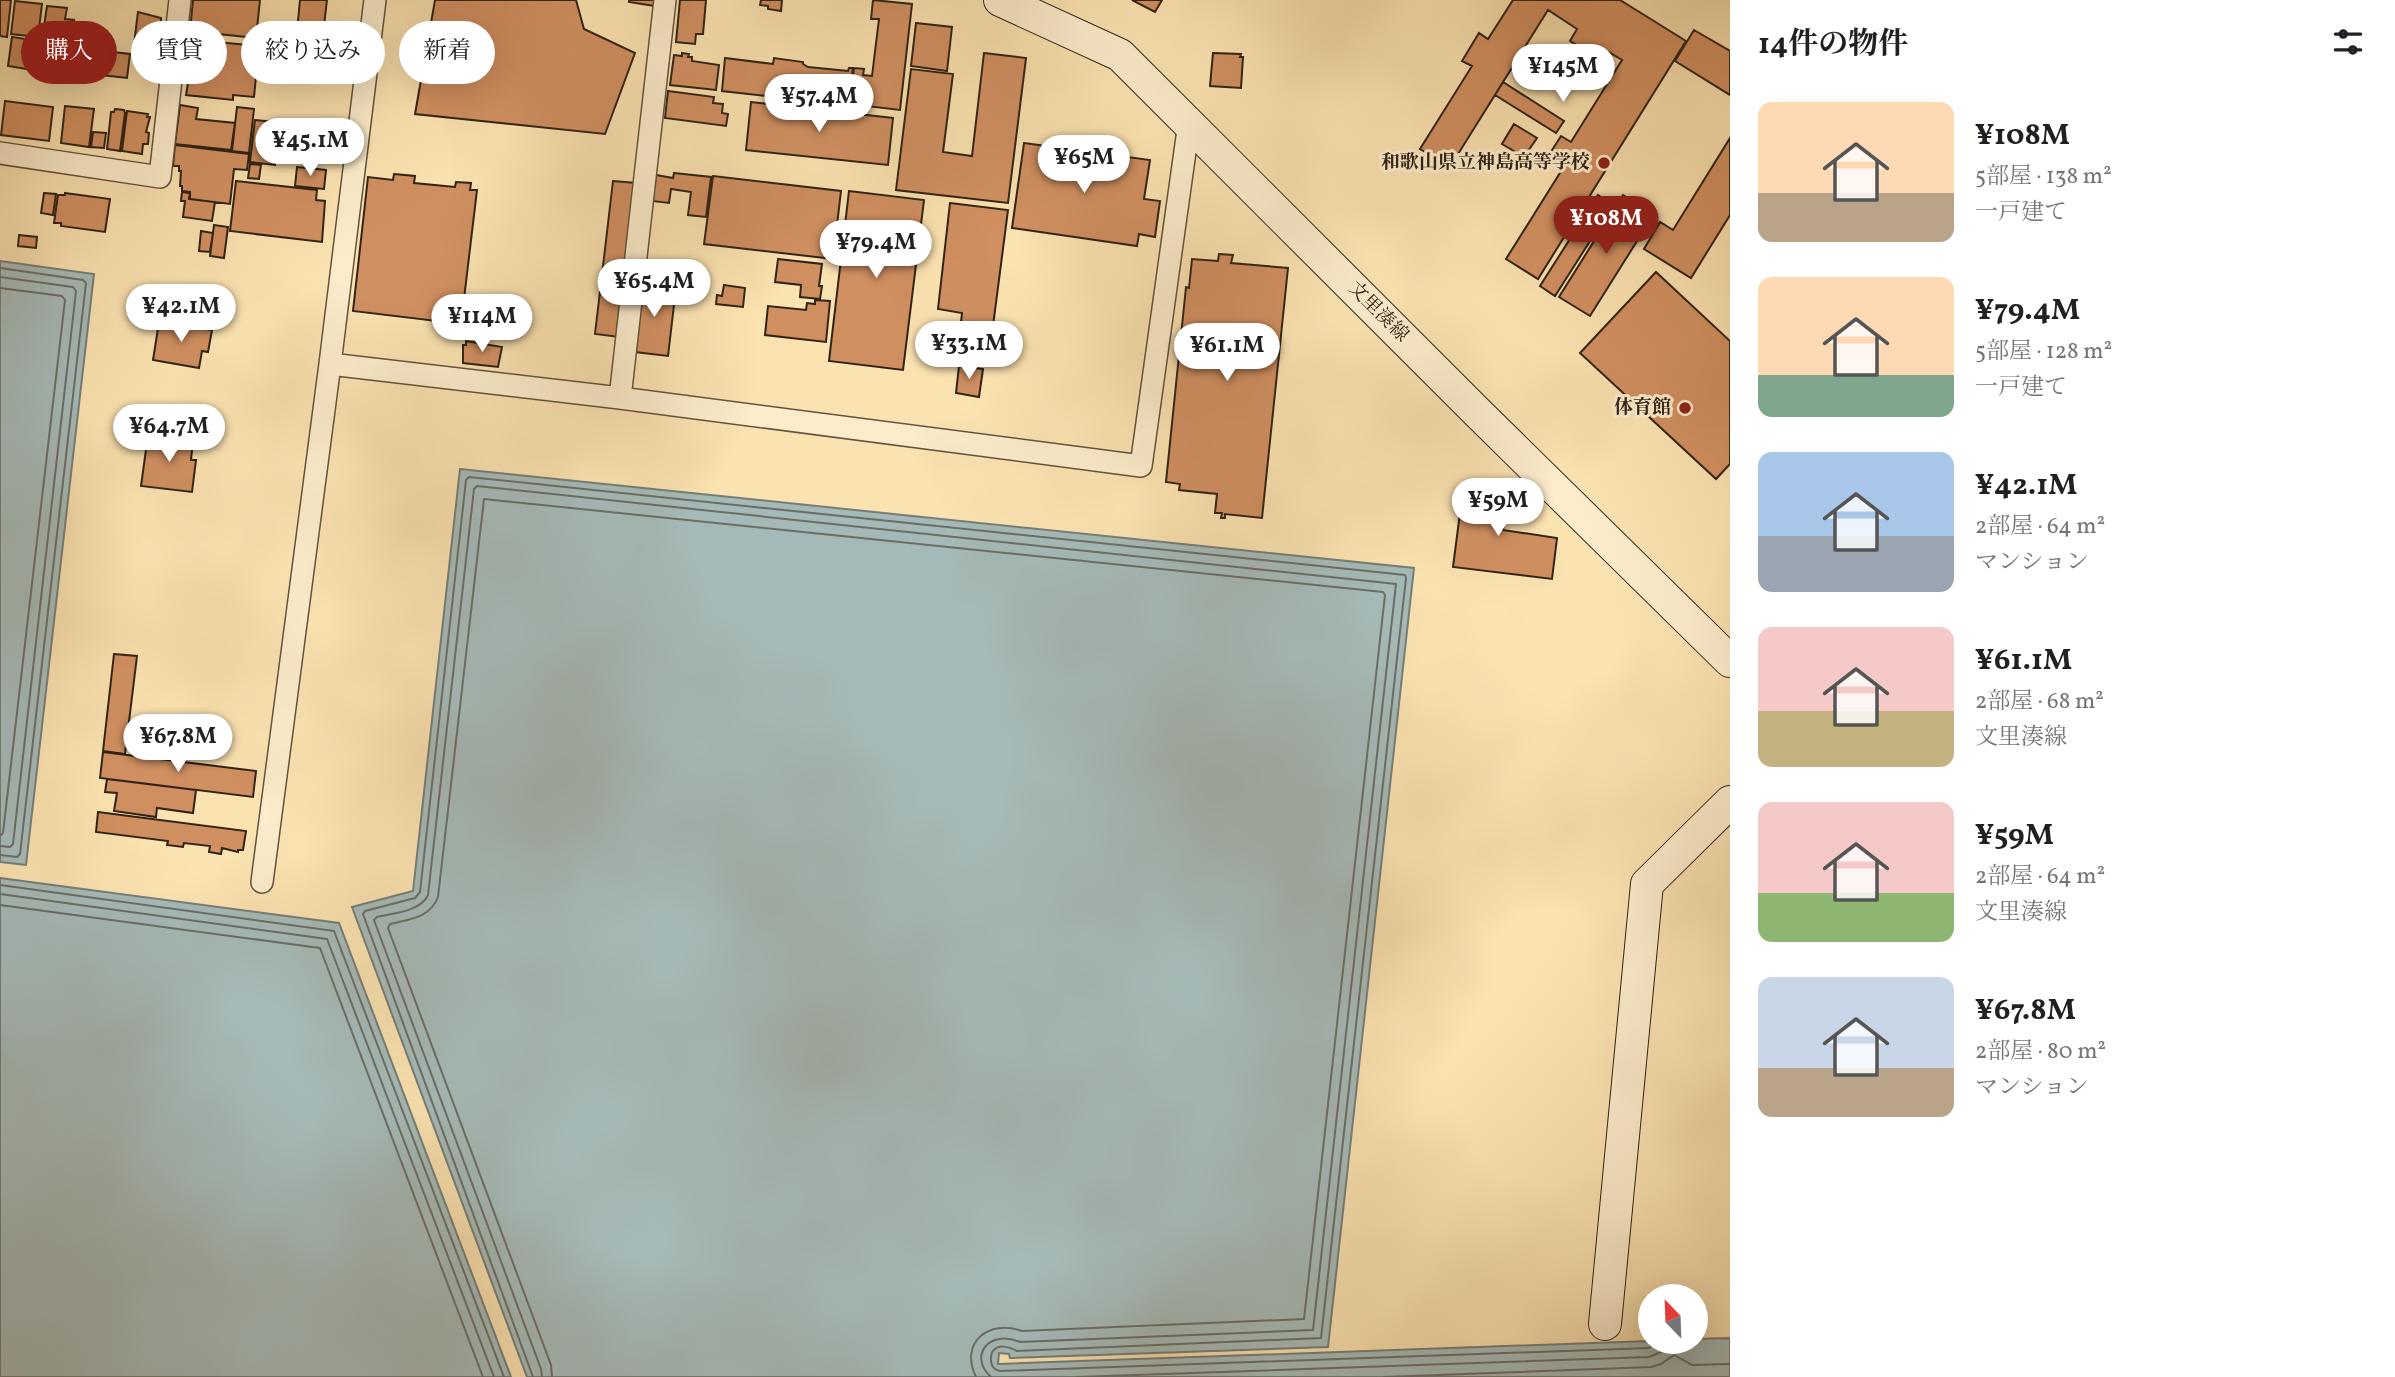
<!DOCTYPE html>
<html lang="ja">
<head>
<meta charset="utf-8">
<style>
	body { margin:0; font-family:Vollkorn,"Noto Serif JP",serif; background:#f6f6f6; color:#202124; height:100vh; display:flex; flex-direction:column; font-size:26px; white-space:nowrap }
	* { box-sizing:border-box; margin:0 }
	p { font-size:23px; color:#757577 }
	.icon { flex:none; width:38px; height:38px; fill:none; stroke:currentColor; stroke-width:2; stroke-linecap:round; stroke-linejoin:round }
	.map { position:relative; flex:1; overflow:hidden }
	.details { display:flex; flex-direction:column; background:#fff; width:665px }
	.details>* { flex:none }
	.hud { position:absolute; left:21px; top:21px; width:665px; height:63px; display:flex; gap:14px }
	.needle { width:46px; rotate:337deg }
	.controls { position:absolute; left:1638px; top:1284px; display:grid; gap:14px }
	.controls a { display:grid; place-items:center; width:70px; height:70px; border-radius:50%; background:#fff; box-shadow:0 7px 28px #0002; font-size:35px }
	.price { position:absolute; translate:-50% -60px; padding:0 16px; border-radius:24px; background:#fff; color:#222; font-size:23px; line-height:46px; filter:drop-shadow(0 2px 4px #0008) }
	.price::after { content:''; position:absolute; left:50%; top:42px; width:21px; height:16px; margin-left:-10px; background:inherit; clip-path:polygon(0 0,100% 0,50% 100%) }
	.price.selected { background:#8f2418; color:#fff }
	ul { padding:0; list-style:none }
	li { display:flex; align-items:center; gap:21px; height:175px; padding:0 28px }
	li span { display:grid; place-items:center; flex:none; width:196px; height:140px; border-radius:14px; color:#555 }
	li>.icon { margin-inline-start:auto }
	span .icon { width:84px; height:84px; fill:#fffc; stroke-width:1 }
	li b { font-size:30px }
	h2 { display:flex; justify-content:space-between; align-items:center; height:84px; padding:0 28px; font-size:30px }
	.chip { padding:0 24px; border-radius:32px; background:#fff; box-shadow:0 7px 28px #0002; font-size:24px; line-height:63px }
	.chip.selected { background:#8f2418; color:#fff }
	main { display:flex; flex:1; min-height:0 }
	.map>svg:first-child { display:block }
	.water { fill:#a5bab8; stroke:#767e77; stroke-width:2 }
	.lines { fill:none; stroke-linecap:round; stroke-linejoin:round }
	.shore { stroke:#6a6e67; stroke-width:2 }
	.building { fill:#d08f61; stroke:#302316; stroke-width:2 }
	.street-casing { stroke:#63533d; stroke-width:24 }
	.secondary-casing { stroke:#302316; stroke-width:34 }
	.street { stroke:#fceccc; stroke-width:21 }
	.secondary { stroke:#fceccc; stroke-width:32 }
	.poi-dot { fill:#8f2418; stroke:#fceccc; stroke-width:2.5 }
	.labels { text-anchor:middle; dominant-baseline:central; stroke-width:6; stroke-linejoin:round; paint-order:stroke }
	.poi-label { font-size:19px; font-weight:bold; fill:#302316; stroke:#fceccc; text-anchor:end }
	.street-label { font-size:19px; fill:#302316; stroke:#fceccc }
</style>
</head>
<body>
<main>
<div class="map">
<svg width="1730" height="1377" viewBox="0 0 1730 1377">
	<rect width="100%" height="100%" fill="#fbe2b1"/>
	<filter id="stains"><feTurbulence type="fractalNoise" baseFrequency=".00286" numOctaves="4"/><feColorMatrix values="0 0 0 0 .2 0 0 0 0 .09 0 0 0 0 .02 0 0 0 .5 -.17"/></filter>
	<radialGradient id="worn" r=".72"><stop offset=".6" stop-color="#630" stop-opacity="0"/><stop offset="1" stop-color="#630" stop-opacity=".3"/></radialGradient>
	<path class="water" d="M 0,261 L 94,274 L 26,865 L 0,862 Z
		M 460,469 L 1414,568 L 1328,1347 L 1010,1358 L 1009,1354 L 999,1353 L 998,1364 L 1650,1341 L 1696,1342 L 1696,1339 L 1730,1338 L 1730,1377 L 527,1377 L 352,907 L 413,891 Z
		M 0,878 L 339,923 L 511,1377 L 0,1377 Z"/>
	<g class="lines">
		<path class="shore" d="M 0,268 L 83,280 L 86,283 L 20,854 L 17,857 L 0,855
			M 0,277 L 73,287 L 76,291 L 13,844 L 10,847 L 0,846
			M 0,288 L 62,296 L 65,300 L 3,833 L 0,836
			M 0,885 L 334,931 L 504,1377
			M 0,894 L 327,939 L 494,1377
			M 0,905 L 320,948 L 483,1377
			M 533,1377 L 363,914 L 365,911 L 415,898 L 420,892 L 466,480 L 469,477 L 1405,575 L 1406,578 L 1321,1338 L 1017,1351 C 1009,1347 999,1343 992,1352 C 990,1360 990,1369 1000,1371 L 1649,1348 L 1657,1342
			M 542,1377 L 541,1369 L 374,920 L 377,917 C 393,913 420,912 428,895 L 474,489 L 477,486 L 1396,584 L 1313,1330 L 1020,1342 C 989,1329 968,1356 991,1377
			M 552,1377 L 551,1365 L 388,928 L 390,924 C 410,919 430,918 438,897 L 484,499 L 1383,592 L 1385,595 L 1304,1319 L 1022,1331 C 989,1319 959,1342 976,1377
			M 1077,1377 L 1649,1357 L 1661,1352 L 1666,1342
			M 1384,1377 L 1651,1367 L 1661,1364 L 1674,1355 L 1692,1365 L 1730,1364"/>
	</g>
	<path class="building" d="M 0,0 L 11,0 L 7,37 L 0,36 Z
		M 193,0 L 260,0 L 256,38 L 190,31 Z
		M 300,0 L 327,0 L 323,34 L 297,31 Z
		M 435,0 L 576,0 L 584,29 L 635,53 L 605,134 L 415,114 Z
		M 629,0 L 656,0 L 655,6 L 629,2 Z
		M 680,0 L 706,0 L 703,34 L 696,34 L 695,44 L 676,42 Z
		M 761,0 L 782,0 L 781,11 L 768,9 L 768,6 L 760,5 Z
		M 873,0 L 912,4 L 900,110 L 849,104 L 854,68 L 864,69 L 863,75 L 872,76 L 879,19 L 871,19 Z
		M 1132,0 L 1162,0 L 1155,12 Z
		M 1513,0 L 1620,0 L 1686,41 L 1538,279 L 1506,259 L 1563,168 L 1547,158 L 1561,136 L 1571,142 L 1622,60 L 1602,48 L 1596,57 L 1570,41 L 1577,29 L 1548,10 L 1450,167 L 1420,149 L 1472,66 L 1462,61 L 1479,33 L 1488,39 Z
		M 15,1 L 42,4 L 38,37 L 11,34 Z
		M 47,6 L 67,8 L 65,19 L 74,20 L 70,43 L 42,39 Z
		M 138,12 L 161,18 L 161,36 L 165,36 L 162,55 L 133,52 Z
		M 916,23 L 952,27 L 947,71 L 911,66 Z
		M 1694,30 L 1730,51 L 1730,95 L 1675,61 Z
		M 12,37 L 39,41 L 36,63 L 28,62 L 27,69 L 8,66 Z
		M 186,39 L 259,46 L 254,97 L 233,95 L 233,100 L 186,95 L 188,83 L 181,82 L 184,58 L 190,59 L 191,44 L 186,43 Z
		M 43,43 L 68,46 L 65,68 L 40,65 Z
		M 104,51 L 130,54 L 127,78 L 101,75 Z
		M 682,53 L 689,54 L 688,57 L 692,57 L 692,61 L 719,65 L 716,90 L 670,85 L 674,55 L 682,56 Z
		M 984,53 L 1026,58 L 1008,203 L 896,190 L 911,69 L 953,74 L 943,152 L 972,156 Z
		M 1213,53 L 1241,54 L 1240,57 L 1243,57 L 1241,88 L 1210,86 Z
		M 725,58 L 773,64 L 774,58 L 803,62 L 803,64 L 808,67 L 848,71 L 849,68 L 853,68 L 848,105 L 722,91 Z
		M 1503,82 L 1564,121 L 1556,133 L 1495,95 Z
		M 668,91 L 714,97 L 713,103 L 723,104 L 722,113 L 728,114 L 726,126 L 665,118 Z
		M 5,101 L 53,107 L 49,141 L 1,135 Z
		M 751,102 L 893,118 L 888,165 L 746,150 Z
		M 180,105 L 198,108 L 196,119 L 235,123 L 231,150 L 175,144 Z
		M 65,106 L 94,109 L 89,147 L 61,143 Z
		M 237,107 L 254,109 L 249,153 L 232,151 Z
		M 115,109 L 124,110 L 125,113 L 120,151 L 107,149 L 111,112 L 114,112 Z
		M 127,111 L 148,114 L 147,117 L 150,117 L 146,132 L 149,133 L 148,144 L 143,144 L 142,154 L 122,151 Z
		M 255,120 L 334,128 L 331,157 L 276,151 L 275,165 L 250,162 Z
		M 1514,124 L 1537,138 L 1524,157 L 1502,144 Z
		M 93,132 L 106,133 L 104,148 L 91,147 Z
		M 1730,138 L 1730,215 L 1691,278 L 1644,249 L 1660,222 L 1673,230 Z
		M 1024,143 L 1150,160 L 1144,199 L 1160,201 L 1155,237 L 1139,234 L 1137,246 L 1012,228 Z
		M 175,145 L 249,154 L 247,170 L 234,169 L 230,204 L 190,199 L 190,192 L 182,191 L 182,186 L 180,186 L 181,171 L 179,171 L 179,166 L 173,166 Z
		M 250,164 L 261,165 L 259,179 L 248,178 Z
		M 297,167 L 326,170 L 324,189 L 295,186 Z
		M 674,173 L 711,177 L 706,217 L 688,215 L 691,192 L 671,189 L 669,203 L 652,201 L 656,175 L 673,178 Z
		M 394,174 L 415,176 L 414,183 L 455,187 L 456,182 L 471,183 L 470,190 L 477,190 L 461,324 L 353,311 L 368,177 L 393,180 Z
		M 713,176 L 841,191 L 833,259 L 704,244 Z
		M 236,181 L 317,190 L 316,200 L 325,201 L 322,242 L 230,231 Z
		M 613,181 L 636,183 L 619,337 L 595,334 Z
		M 849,191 L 924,200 L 903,370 L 829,361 Z
		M 182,192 L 190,193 L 189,199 L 215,202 L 212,221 L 183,217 L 185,201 L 181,201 Z
		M 44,193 L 56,194 L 53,215 L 41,213 Z
		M 65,193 L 110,199 L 105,232 L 61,226 L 61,223 L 54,223 L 58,195 L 65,195 Z
		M 1598,195 L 1613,205 L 1555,296 L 1540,286 Z
		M 1623,195 L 1654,214 L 1590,316 L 1559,297 Z
		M 950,203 L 1008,210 L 993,326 L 961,322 L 962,313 L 938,309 Z
		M 214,225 L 228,227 L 224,258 L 210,256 Z
		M 201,231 L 213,233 L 210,252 L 199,251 Z
		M 19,235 L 37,237 L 36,248 L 18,246 Z
		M 1219,254 L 1233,255 L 1231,263 L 1288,268 L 1262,518 L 1225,514 L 1225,518 L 1221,518 L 1222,513 L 1215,513 L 1217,494 L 1179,490 L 1180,484 L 1166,482 L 1186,287 L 1189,288 L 1192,259 L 1218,261 Z
		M 778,259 L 822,264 L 819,286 L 822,286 L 820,299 L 800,297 L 801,285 L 775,282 Z
		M 1656,272 L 1730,341 L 1730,464 L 1716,479 L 1580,353 Z
		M 641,275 L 660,277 L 658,295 L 673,297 L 672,304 L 674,305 L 668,356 L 635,352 Z
		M 724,285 L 745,288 L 743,307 L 716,304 L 717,295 L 722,296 Z
		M 164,287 L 217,296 L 212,329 L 159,320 Z
		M 815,300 L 830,301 L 826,342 L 765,335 L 768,306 L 806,310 L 807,303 L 815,304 Z
		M 159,322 L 212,330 L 208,352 L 202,351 L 199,368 L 153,360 Z
		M 466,341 L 502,347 L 498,367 L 463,363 L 463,345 L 466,345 Z
		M 959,366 L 983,369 L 979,397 L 956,393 Z
		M 148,435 L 193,441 L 191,460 L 196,460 L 192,492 L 141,486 Z
		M 1464,482 L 1502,486 L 1499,506 L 1506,507 L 1503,530 L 1557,538 L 1552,579 L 1453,567 Z
		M 114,654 L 137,656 L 125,754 L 103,751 Z
		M 103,752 L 256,771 L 253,797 L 100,778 Z
		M 107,779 L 196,790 L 193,813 L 157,808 L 156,817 L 114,811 L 117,793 L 105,792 Z
		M 98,812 L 246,831 L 243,850 L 238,850 L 238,852 L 222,848 L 221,854 L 209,852 L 210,846 L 184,843 L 183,847 L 167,845 L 168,841 L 96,832 Z"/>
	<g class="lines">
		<g class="street-casing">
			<path id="street" d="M 0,153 L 160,177 L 180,0
				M 330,364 L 620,398 L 1141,466 L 1189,123
				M 620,398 L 665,0
				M 262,882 L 330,364 L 375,0"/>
		</g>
		<g class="secondary-casing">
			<path id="secondary" d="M 1000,0 L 1120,55 L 1477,412 L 1730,661
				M 1605,1324 L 1647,884 L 1730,802"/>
		</g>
		<use href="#street" class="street"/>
		<use href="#secondary" class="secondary"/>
	</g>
	<g class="poi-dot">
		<circle cx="1604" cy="163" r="7"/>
		<circle cx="1685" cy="408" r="7"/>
	</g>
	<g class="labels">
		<g class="poi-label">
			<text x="1590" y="163">和歌山県立神島高等学校</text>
			<text x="1671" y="408">体育館</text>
		</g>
		<g class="street-label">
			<text transform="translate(1378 312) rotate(45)">文里湊線</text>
		</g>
	</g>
	<rect width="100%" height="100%" filter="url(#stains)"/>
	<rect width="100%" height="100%" fill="url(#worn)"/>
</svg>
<div class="controls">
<a><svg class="needle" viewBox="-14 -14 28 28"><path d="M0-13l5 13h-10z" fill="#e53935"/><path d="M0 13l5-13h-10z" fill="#757577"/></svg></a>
</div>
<b class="price" style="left:1563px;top:104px">¥145M</b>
<b class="price" style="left:819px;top:134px">¥57.4M</b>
<b class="price" style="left:310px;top:178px">¥45.1M</b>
<b class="price" style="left:1084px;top:195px">¥65M</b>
<b class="price selected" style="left:1606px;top:256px">¥108M</b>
<b class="price" style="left:876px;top:280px">¥79.4M</b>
<b class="price" style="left:654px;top:319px">¥65.4M</b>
<b class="price" style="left:181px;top:344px">¥42.1M</b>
<b class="price" style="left:482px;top:354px">¥114M</b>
<b class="price" style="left:969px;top:381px">¥33.1M</b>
<b class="price" style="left:1227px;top:383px">¥61.1M</b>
<b class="price" style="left:169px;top:464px">¥64.7M</b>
<b class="price" style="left:1498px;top:538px">¥59M</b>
<b class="price" style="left:178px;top:774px">¥67.8M</b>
<div class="hud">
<a class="chip selected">購入</a>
<a class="chip">賃貸</a>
<a class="chip">絞り込み</a>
<a class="chip">新着</a>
</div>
</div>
<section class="details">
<h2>14件の物件<svg class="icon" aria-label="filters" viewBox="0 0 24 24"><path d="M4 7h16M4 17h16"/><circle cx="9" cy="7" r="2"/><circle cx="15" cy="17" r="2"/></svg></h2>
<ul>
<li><span style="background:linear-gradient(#ffd9b3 65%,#b9a48a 0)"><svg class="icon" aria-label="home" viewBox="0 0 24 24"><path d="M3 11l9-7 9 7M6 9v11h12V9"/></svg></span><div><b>¥108M</b><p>5部屋 · 138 m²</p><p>一戸建て</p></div></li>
<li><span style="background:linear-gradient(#ffd9b3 70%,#7fa58c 0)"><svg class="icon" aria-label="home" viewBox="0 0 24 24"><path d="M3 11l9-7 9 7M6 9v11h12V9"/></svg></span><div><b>¥79.4M</b><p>5部屋 · 128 m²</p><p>一戸建て</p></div></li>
<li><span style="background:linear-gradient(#a9c7e8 60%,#9aa5b1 0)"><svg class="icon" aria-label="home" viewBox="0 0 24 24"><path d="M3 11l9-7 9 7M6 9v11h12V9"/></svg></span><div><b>¥42.1M</b><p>2部屋 · 64 m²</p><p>マンション</p></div></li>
<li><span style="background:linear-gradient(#f6c9c9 60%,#c2b280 0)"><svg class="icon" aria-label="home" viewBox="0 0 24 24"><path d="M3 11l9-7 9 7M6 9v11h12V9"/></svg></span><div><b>¥61.1M</b><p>2部屋 · 68 m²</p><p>文里湊線</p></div></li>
<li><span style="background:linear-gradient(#f6c9c9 65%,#8fb573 0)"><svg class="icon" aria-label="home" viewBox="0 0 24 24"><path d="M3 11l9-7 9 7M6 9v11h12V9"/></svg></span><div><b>¥59M</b><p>2部屋 · 64 m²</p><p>文里湊線</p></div></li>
<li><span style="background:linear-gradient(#c9d6e8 65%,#b9a48a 0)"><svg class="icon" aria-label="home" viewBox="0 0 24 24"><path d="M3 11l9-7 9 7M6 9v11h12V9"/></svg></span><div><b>¥67.8M</b><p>2部屋 · 80 m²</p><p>マンション</p></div></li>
</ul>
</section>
</main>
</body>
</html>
